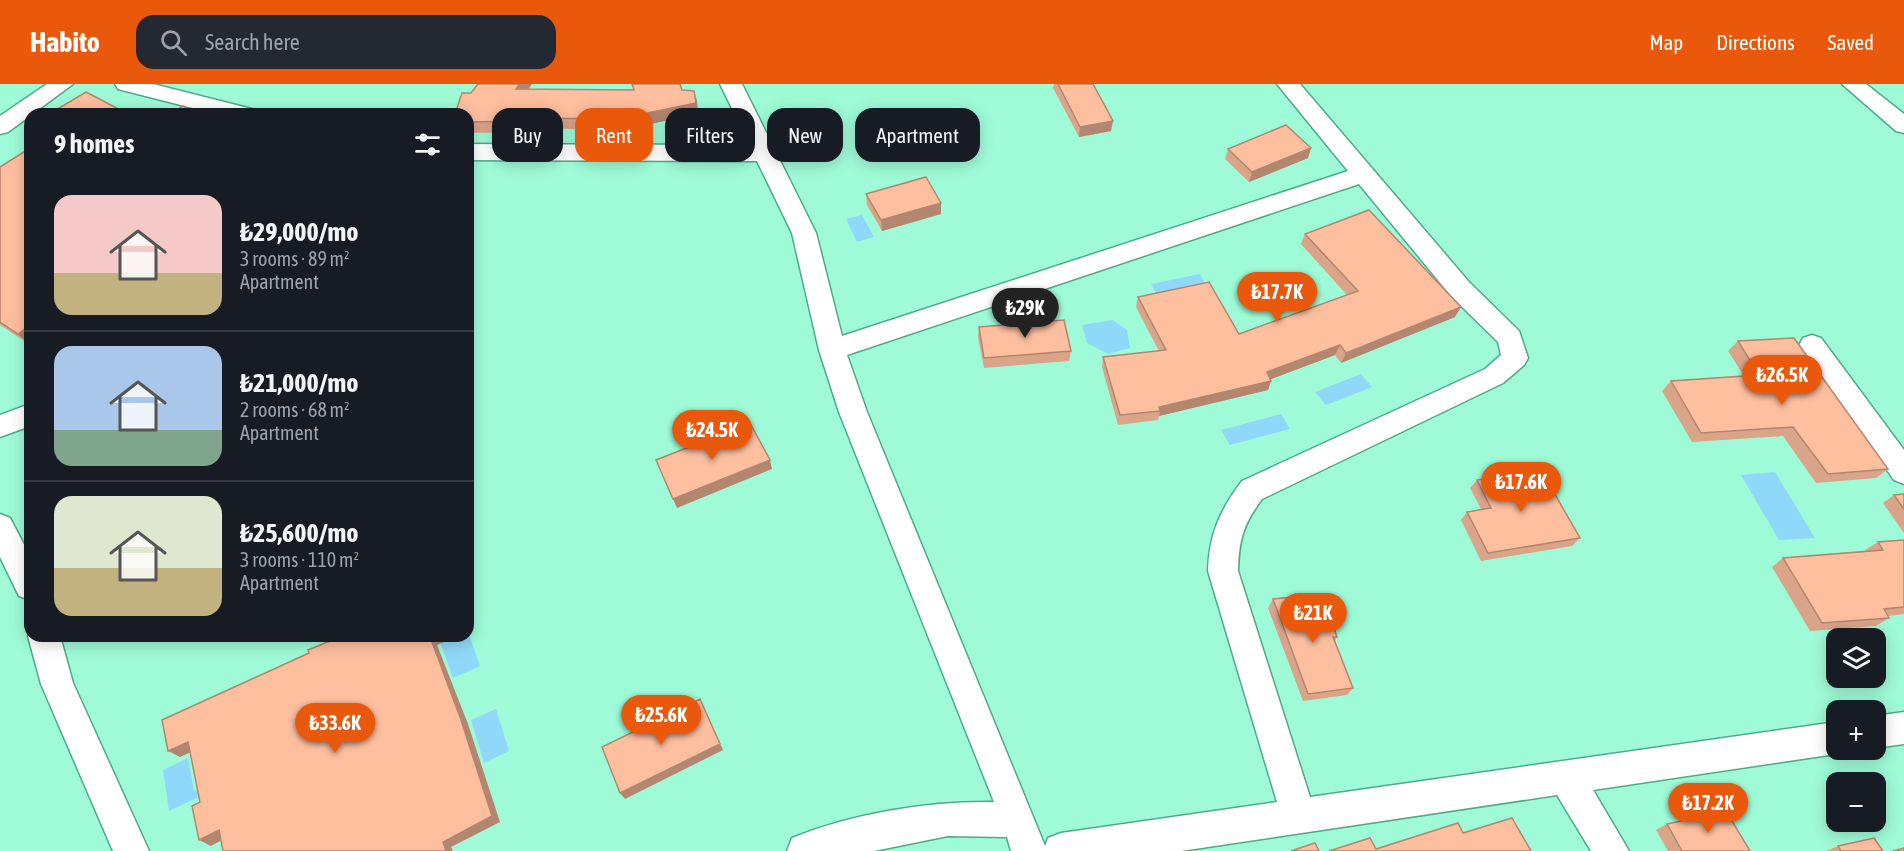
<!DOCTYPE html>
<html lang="en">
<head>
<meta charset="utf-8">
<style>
	body { margin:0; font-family:"Asap Condensed",sans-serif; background:#242831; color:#f1f3f6; height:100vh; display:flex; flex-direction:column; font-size:22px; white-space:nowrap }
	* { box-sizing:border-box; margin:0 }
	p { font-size:20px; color:#9ea1a6 }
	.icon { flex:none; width:33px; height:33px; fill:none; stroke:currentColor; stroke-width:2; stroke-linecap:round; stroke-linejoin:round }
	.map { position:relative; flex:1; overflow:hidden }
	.drawer { position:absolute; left:24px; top:24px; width:450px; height:534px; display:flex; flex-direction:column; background:#171b24; border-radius:18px; box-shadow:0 3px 15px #0003 }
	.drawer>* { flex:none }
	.top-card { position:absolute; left:492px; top:24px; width:570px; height:54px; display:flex; gap:12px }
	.tools { position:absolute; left:1826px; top:544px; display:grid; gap:12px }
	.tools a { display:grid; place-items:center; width:60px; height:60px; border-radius:12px; background:#171b24; box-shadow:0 3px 15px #0003; font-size:30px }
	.price { position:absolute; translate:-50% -51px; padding:0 14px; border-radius:21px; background:#ea580c; color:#fff; font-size:20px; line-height:39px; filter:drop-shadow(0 2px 3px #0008) }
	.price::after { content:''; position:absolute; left:50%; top:36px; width:18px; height:14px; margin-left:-9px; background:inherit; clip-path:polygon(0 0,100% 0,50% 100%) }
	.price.selected { background:#222; color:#fff }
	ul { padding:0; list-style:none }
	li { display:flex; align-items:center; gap:18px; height:150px; padding:0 30px }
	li+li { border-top:2px solid #363941 }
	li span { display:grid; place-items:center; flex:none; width:168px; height:120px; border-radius:18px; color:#555 }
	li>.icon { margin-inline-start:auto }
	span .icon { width:72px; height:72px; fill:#fffc; stroke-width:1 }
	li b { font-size:26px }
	h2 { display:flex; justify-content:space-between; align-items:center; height:72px; padding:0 30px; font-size:26px }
	.pill { padding:0 21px; border-radius:18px; background:#171b24; box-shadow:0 3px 15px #0003; font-size:21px; line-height:54px }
	.pill.selected { background:#ea580c; color:#fff }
	header { display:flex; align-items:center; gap:36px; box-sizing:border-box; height:84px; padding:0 30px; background:#ea580c; color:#fff }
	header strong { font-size:28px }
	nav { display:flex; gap:33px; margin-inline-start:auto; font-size:21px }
	.search { width:420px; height:54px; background:#242831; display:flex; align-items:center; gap:15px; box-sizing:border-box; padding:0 21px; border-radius:18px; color:#9ea1a6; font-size:22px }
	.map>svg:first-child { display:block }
	.water { fill:#8fd8f9 }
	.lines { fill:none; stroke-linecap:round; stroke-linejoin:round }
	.street-casing { stroke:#4eaa8a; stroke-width:3 }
	.street { fill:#fff; fill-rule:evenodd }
	.wall { fill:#daa489 }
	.shaded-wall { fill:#b2866f }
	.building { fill:#febf9f; stroke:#b2866f; stroke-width:1.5 }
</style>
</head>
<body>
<header>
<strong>Habito</strong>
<div class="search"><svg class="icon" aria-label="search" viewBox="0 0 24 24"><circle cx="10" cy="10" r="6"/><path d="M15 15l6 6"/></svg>Search here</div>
<nav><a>Map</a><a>Directions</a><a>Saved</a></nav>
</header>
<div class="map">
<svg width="1904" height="767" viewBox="0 0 1904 767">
	<rect width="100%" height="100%" fill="#9ffbd7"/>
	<path class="water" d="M 862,131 L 874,153 L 857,158 L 846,135 Z
		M 1200,190 L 1206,202 L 1157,211 L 1151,200 Z
		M 1113,236 L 1127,246 L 1130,264 L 1108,270 L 1087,259 L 1082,241 Z
		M 1361,290 L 1372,303 L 1326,321 L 1315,308 Z
		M 1281,330 L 1290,345 L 1230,361 L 1221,346 Z
		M 1775,388 L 1815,454 L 1779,456 L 1741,391 Z
		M 468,547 L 480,582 L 453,594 L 438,553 L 468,552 Z
		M 496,625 L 509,667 L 484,679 L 471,636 Z
		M 188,674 L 194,707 L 219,696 L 220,703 L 169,727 L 163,686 Z"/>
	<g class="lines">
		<g class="street-casing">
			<path id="street" d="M 47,0 L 73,0 L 8,48 L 0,50 L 0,32 Z
				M 115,0 L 153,0 L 252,25 L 255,30 L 216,30 L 118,5 Z
				M 720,0 L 742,0 L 816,149 L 842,252 L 1348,87 L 1277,0 L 1300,0 L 1469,198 L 1519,247 L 1528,274 L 1524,281 L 1503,299 L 1262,415 C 1243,441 1239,455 1238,487 L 1310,713 L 1836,638 L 1836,666 L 1847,666 L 1836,670 L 1593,706 L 1629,767 L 1591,767 L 1557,711 L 1181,767 L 1011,767 L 1007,753 L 948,752 L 874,767 L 787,767 L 792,754 C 854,729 928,717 994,718 L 839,328 L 819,266 L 792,149 L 757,77 L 468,76 L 468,60 L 750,61 ZM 1359,100 L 1451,212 L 1498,258 L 1501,271 L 1485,285 L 1242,397 C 1220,426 1209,451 1208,487 L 1277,718 L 1061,749 L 1048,754 L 1045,762 L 867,328 L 847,271 Z
				M 1842,0 L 1866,0 L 1904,30 L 1904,49 L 1896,47 Z
				M 1812,251 L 1821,254 L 1904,366 L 1904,400 L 1894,396 L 1803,268 L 1799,261 L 1803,254 Z
				M 30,320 L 30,342 L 0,353 L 0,331 Z
				M 0,430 L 10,434 L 30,472 L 30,516 L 19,512 L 0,473 Z
				M 30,548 L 30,552 L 60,552 L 73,599 L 149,767 L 113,767 L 41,600 L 28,552 Z
				M 1904,628 L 1904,660 L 1875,664 L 1875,632 Z"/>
		</g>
		<use href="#street" class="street"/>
	</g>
	<path class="wall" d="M 478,0 L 532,0 L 529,5 L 682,6 L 697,17 L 698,30 L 621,46 L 532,44 L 531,48 L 468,49 L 468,30 L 471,9 Z
		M 1054,0 L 1093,0 L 1111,47 L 1079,53 L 1053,4 Z
		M 1311,64 L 1308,74 L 1249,98 L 1225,75 L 1228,65 Z
		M 0,83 L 29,260 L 0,241 Z
		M 866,110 L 941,130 L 882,147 L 867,121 Z
		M 1305,150 L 1455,233 L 1341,279 L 1335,271 L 1271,295 L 1271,297 L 1268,306 L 1159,332 L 1158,336 L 1118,341 L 1102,283 L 1103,273 L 1159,267 L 1136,223 L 1138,213 L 1239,250 L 1347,211 L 1301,160 Z
		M 979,243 L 1071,267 L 1069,277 L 984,284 L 978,253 Z
		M 1738,257 L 1888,385 L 1876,394 L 1816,399 L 1783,352 L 1692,358 L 1662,307 L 1671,297 L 1744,292 L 1728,267 Z
		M 1477,396 L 1580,454 L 1572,462 L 1481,477 L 1461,436 L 1467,428 L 1481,425 L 1470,404 Z
		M 1904,410 L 1904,449 L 1883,419 L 1894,411 Z
		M 1904,456 L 1904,530 L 1888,532 L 1889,534 L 1876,542 L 1810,547 L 1772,483 L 1783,474 L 1866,468 L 1865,466 L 1878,458 Z
		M 1273,515 L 1307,520 L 1337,553 L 1335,557 L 1353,604 L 1347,611 L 1303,617 L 1268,524 Z
		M 1667,740 L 1750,767 L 1668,767 L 1656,746 Z
		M 1838,762 L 1883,767 L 1826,767 Z"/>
	<path class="shaded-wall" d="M 520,0 L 532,0 L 520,15 L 516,5 Z
		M 694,7 L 697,17 L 698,30 L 621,46 L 618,35 Z
		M 528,34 L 532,44 L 531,48 L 527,37 Z
		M 1113,37 L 1111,47 L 1079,53 L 1080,43 Z
		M 1311,64 L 1308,74 L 1249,98 L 1252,88 Z
		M 941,119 L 941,130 L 882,147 L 881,136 Z
		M 1461,223 L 1455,233 L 1341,279 L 1346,269 Z
		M 30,241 L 30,259 L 29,260 L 18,250 Z
		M 1340,261 L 1335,271 L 1263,298 L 1267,288 Z
		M 1271,297 L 1268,306 L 1159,332 L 1160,327 L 1159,323 Z
		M 770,376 L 772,385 L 677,424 L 673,415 Z
		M 433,552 L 442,552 L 444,558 L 437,561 L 468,640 L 500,738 L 451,763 L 453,767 L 446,767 L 443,758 L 430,553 Z
		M 700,615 L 723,666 L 625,715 L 620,709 Z
		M 188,658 L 200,664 L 180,673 L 168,667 Z
		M 219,746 L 231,751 L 211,762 L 199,756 Z"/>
	<path class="building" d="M 478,0 L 520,0 L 516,5 L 634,6 L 632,0 L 680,0 L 682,6 L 694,7 L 696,19 L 618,35 L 528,34 L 527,37 L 468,38 L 468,30 L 455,30 L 462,9 L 471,9 Z
		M 1058,0 L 1093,0 L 1113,37 L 1080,43 Z
		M 86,8 L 128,30 L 49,30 Z
		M 183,22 L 197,30 L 169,30 Z
		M 1286,41 L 1311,64 L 1252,88 L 1228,65 Z
		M 30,64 L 30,241 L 18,250 L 0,238 L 0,83 Z
		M 926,93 L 941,119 L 881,136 L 866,110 Z
		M 1369,126 L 1461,223 L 1346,269 L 1340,261 L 1267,288 L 1271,297 L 1159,323 L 1160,327 L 1120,331 L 1103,273 L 1166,266 L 1138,213 L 1209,198 L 1239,250 L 1358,207 L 1305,150 Z
		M 1064,236 L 1071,267 L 984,274 L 979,243 Z
		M 1794,254 L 1888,385 L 1828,390 L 1793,343 L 1701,349 L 1671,297 L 1759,291 L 1738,257 Z
		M 750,339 L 770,376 L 673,415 L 656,376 Z
		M 1541,386 L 1580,454 L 1488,469 L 1467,428 L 1491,424 L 1477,396 Z
		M 1904,410 L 1904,425 L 1894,411 Z
		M 1904,456 L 1904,523 L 1884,525 L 1889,534 L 1822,539 L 1783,474 L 1883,466 L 1878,458 Z
		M 1304,512 L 1307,520 L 1325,518 L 1337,553 L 1333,553 L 1353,604 L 1308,610 L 1273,515 Z
		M 342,552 L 433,552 L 430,553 L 460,633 L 492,732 L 443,758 L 446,767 L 223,767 L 219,746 L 199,756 L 192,722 L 200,718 L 188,658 L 168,667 L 162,636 L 309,569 L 308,566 Z
		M 700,615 L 720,660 L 620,709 L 602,663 Z
		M 1726,727 L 1750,767 L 1682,767 L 1667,740 Z
		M 1512,734 L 1531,767 L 1329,767 L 1370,754 L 1376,765 L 1458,739 L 1463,749 Z
		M 1874,754 L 1883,767 L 1841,767 L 1838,762 Z
		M 1315,759 L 1319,767 L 1291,767 Z
		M 1904,764 L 1904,767 L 1893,767 Z"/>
</svg>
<div class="tools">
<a><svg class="icon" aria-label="layers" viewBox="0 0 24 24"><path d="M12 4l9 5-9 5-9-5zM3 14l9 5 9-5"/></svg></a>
<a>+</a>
<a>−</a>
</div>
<b class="price" style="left:1277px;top:239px">₺17.7K</b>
<b class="price selected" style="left:1025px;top:255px">₺29K</b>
<b class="price" style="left:1782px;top:322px">₺26.5K</b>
<b class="price" style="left:712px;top:377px">₺24.5K</b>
<b class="price" style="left:1521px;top:429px">₺17.6K</b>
<b class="price" style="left:1313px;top:560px">₺21K</b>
<b class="price" style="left:661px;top:662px">₺25.6K</b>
<b class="price" style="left:335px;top:670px">₺33.6K</b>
<b class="price" style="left:1708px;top:750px">₺17.2K</b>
<div class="top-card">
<a class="pill">Buy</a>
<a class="pill selected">Rent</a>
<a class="pill">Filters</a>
<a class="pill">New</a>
<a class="pill">Apartment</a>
</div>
<section class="drawer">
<h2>9 homes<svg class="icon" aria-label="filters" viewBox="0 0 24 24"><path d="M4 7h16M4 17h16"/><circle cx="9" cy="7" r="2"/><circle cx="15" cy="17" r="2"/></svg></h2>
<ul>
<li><span style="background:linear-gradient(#f6c9c9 65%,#c2b280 0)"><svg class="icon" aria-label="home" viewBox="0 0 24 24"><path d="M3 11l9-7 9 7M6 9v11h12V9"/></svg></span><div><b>₺29,000/mo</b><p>3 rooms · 89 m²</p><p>Apartment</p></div></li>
<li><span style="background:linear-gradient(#a9c7e8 70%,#7fa58c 0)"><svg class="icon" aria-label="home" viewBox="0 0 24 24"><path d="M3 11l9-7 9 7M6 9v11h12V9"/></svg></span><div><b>₺21,000/mo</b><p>2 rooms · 68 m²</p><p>Apartment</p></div></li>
<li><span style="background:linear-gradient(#dfe7d0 60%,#c2b280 0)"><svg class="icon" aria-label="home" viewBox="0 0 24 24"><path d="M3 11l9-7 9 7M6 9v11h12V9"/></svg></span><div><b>₺25,600/mo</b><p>3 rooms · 110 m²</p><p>Apartment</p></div></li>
</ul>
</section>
</div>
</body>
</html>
